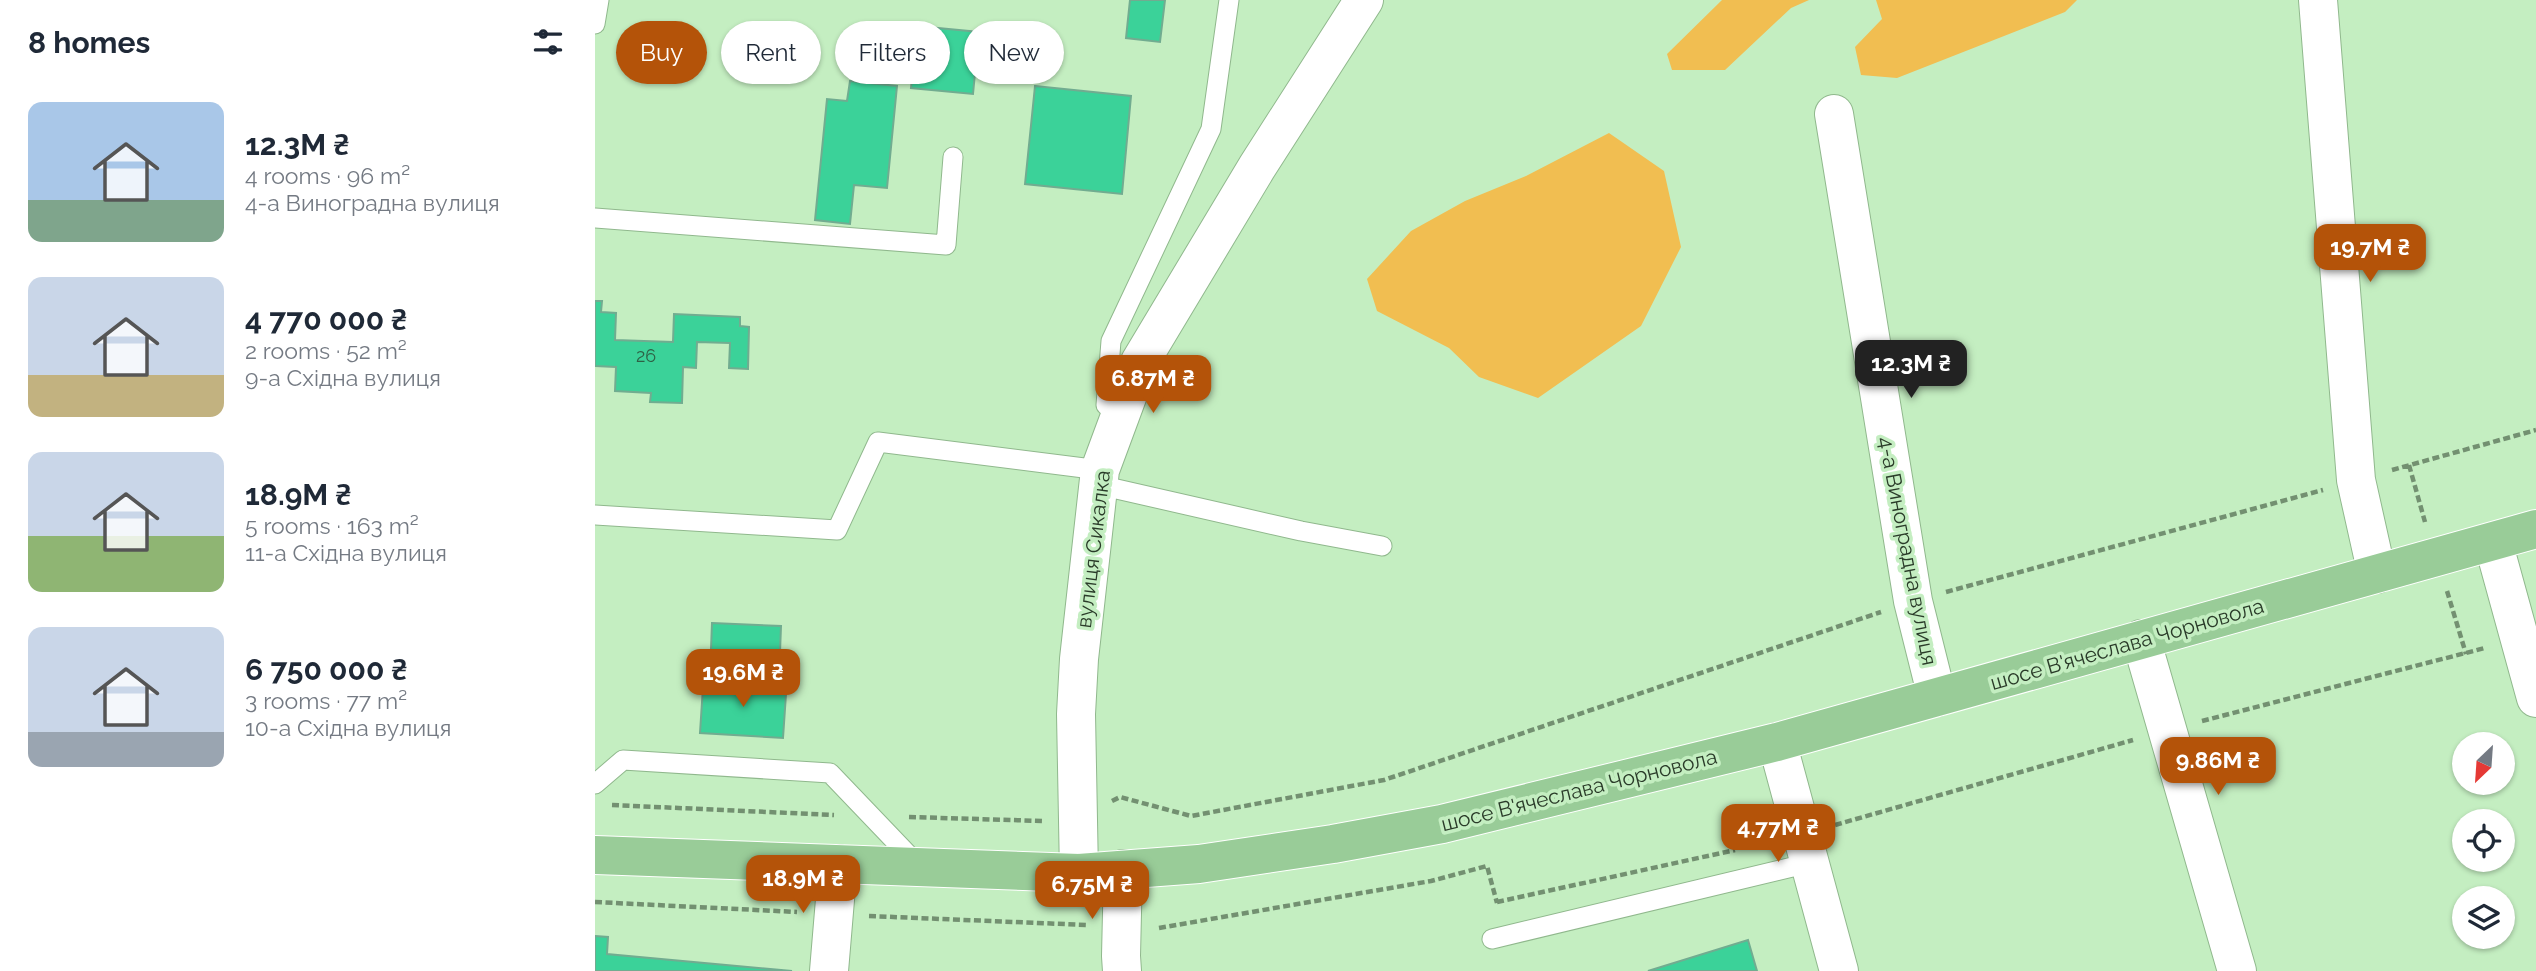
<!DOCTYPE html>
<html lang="en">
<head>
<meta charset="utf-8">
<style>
	body { margin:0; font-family:Raleway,sans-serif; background:#f6f6f7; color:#1f2937; height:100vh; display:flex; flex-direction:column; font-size:26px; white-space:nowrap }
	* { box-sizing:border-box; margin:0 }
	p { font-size:23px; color:#747a83 }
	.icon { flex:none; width:38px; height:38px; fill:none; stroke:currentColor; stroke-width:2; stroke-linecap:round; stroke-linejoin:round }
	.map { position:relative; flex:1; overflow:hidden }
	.details { display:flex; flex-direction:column; background:#fff; width:595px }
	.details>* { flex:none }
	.guide { position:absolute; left:21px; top:21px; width:665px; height:63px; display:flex; gap:14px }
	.needle { width:46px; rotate:205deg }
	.controls { position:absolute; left:1857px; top:732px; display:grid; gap:14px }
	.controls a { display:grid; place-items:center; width:63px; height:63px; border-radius:50%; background:#fff; box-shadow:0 2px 5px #0004; font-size:35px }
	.price { position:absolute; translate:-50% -60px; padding:0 16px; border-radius:14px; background:#b45309; color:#fff; font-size:23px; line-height:46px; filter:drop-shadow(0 2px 4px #0008) }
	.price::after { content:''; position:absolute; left:50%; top:42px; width:21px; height:16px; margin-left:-10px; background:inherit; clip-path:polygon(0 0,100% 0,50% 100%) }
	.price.current { background:#222; color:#fff }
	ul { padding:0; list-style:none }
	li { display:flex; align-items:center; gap:21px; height:175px; padding:0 28px }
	li span { display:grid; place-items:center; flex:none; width:196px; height:140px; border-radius:14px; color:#555 }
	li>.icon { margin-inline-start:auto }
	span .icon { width:84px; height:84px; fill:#fffc; stroke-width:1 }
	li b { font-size:30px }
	h2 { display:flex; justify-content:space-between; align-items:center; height:84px; padding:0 28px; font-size:30px }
	.tag { padding:0 24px; border-radius:32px; background:#fff; box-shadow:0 2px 5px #0004; font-size:24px; line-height:63px }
	.tag.current { background:#b45309; color:#fff }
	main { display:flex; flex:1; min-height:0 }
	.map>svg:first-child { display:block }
	.green { fill:#f1be51 }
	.building { fill:#3bd299; stroke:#71ac90; stroke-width:2 }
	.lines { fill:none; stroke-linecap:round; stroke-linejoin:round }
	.service-casing { stroke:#90b88d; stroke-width:21 }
	.minor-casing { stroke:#90b88d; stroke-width:40 }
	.primary-casing { stroke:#fff; stroke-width:40 }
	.path { stroke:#739071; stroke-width:4.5; stroke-dasharray:7 3.5; stroke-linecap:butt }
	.service { stroke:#fff; stroke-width:19 }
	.minor { stroke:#fff; stroke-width:38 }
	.primary { stroke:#99cc98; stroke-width:38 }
	.labels { text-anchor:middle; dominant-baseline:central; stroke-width:7; stroke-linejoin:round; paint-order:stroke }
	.number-label { font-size:18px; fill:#2e6145 }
	.street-label { font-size:21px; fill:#2a3b29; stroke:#c4eec1 }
</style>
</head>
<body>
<main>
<section class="details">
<h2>8 homes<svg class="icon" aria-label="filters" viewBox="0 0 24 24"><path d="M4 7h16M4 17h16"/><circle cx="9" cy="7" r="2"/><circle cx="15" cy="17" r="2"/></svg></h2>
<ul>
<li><span style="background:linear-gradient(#a9c7e8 70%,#7fa58c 0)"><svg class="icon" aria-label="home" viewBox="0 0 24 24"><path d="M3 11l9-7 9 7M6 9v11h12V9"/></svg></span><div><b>12.3M ₴</b><p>4 rooms · 96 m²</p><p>4-а Виноградна вулиця</p></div></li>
<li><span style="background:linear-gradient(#c9d6e8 70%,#c2b280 0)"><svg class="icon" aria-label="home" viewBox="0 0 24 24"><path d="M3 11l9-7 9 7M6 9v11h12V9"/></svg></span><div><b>4 770 000 ₴</b><p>2 rooms · 52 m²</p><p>9-а Східна вулиця</p></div></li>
<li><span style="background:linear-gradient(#c9d6e8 60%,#8fb573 0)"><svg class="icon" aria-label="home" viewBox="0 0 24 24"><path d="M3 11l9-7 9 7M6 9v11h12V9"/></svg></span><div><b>18.9M ₴</b><p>5 rooms · 163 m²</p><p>11-а Східна вулиця</p></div></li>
<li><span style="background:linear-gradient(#c9d6e8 75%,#9aa5b1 0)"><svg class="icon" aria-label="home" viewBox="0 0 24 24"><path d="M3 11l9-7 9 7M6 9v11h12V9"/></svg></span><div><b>6 750 000 ₴</b><p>3 rooms · 77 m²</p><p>10-а Східна вулиця</p></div></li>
</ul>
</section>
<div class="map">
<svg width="1941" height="971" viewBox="0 0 1941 971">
	<rect width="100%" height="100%" fill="#c4eec1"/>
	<path class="green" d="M 1127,0 L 1214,0 L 1196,8 L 1130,70 L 1077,70 L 1072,54 Z
		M 1281,0 L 1482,0 L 1470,12 L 1302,78 L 1266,75 L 1260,47 L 1287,19 Z
		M 1014,133 L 1069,171 L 1086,247 L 1046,326 L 943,398 L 884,377 L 854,348 L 782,311 L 772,279 L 816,231 L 870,201 L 931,176 Z"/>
	<path class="building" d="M 535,0 L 570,0 L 565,42 L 531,38 Z
		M 322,26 L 384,32 L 378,94 L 316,88 Z
		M 255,81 L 302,86 L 292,188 L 259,185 L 255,224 L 220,220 L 232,99 L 252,101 Z
		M 440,86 L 536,96 L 527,194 L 430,184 Z
		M 0,301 L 7,301 L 6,312 L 21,313 L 20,340 L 78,342 L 79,314 L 145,317 L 145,326 L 154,327 L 153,369 L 134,368 L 135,343 L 102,342 L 101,368 L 88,367 L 87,403 L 55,402 L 56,393 L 20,391 L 21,367 L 0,366 Z
		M 117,623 L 186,626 L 184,679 L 115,676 Z
		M 131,676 L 170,678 L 169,693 L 191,694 L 188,738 L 105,733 L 108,687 L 130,687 Z
		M 0,936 L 13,937 L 12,954 L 197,971 L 0,971 Z
		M 1153,940 L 1162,971 L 1053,971 Z"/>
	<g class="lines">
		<g class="service-casing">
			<path id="service" d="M 0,24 L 4,0
				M 0,218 L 351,245 L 358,157
				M 524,417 L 511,405 L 516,341 L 616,129 L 634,0
				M 504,485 L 706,531 L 787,546
				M 0,515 L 242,530 L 283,442 L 505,470
				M 0,784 L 28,760 L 235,773 L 323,865
				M 897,939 L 1214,863"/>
		</g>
		<g class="minor-casing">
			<path id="minor" d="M 1723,0 L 1761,480 L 1782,574
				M 1239,114 L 1318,601 L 1342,697
				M 1898,542 L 1941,698
				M 1546,639 L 1642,971
				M 1182,742 L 1244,971
				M 484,873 L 481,714 L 484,659 L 505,470 L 545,362 L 662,167 L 769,0
				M 234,971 L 243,864
				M 527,971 L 526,956 L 528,869"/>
		</g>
		<g class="primary-casing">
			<path id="primary" d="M 0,855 L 484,873 L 604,864 L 738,844 L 847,824 L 1182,742 L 1941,529"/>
		</g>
		<path class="path" d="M 1814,465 L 1830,522
			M 1797,470 L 1941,430
			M 1852,591 L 1871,654
			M 1351,592 L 1728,490
			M 1607,721 L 1890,648
			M 517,801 L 525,797 L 596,816 L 789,780 L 1286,612
			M 17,805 L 239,815
			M 314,817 L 449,821
			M 1240,825 L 1538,740
			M 0,902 L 202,912
			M 902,902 L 1140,850
			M 274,916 L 492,925
			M 564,928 L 836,881 L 892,866 L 902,903"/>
		<use href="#service" class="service"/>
		<use href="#minor" class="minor"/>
		<use href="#primary" class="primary"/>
	</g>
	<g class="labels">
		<g class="number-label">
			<text x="51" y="355">26</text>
		</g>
		<g class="street-label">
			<text transform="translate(498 549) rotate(-83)">вулиця Сикалка</text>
			<text transform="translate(1313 551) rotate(79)">4-а Виноградна вулиця</text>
			<text transform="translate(1532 644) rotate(-16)">шосе В'ячеслава Чорновола</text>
			<text transform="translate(984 790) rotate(-14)">шосе В'ячеслава Чорновола</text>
		</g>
	</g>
</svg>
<div class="controls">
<a><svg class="needle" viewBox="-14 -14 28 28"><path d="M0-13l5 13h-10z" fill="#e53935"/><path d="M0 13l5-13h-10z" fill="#747a83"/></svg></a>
<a><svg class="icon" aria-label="locate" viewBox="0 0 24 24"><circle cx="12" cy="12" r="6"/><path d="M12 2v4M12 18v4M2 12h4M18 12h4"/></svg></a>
<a><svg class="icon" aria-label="layers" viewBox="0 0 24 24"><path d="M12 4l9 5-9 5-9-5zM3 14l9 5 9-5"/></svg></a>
</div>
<b class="price" style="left:1775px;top:284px">19.7M ₴</b>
<b class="price current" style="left:1316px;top:400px">12.3M ₴</b>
<b class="price" style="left:558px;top:415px">6.87M ₴</b>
<b class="price" style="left:148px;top:709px">19.6M ₴</b>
<b class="price" style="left:1623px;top:797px">9.86M ₴</b>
<b class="price" style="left:1183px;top:864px">4.77M ₴</b>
<b class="price" style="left:208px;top:915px">18.9M ₴</b>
<b class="price" style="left:497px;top:921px">6.75M ₴</b>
<div class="guide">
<a class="tag current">Buy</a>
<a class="tag">Rent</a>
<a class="tag">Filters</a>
<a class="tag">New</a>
</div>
</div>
</main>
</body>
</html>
